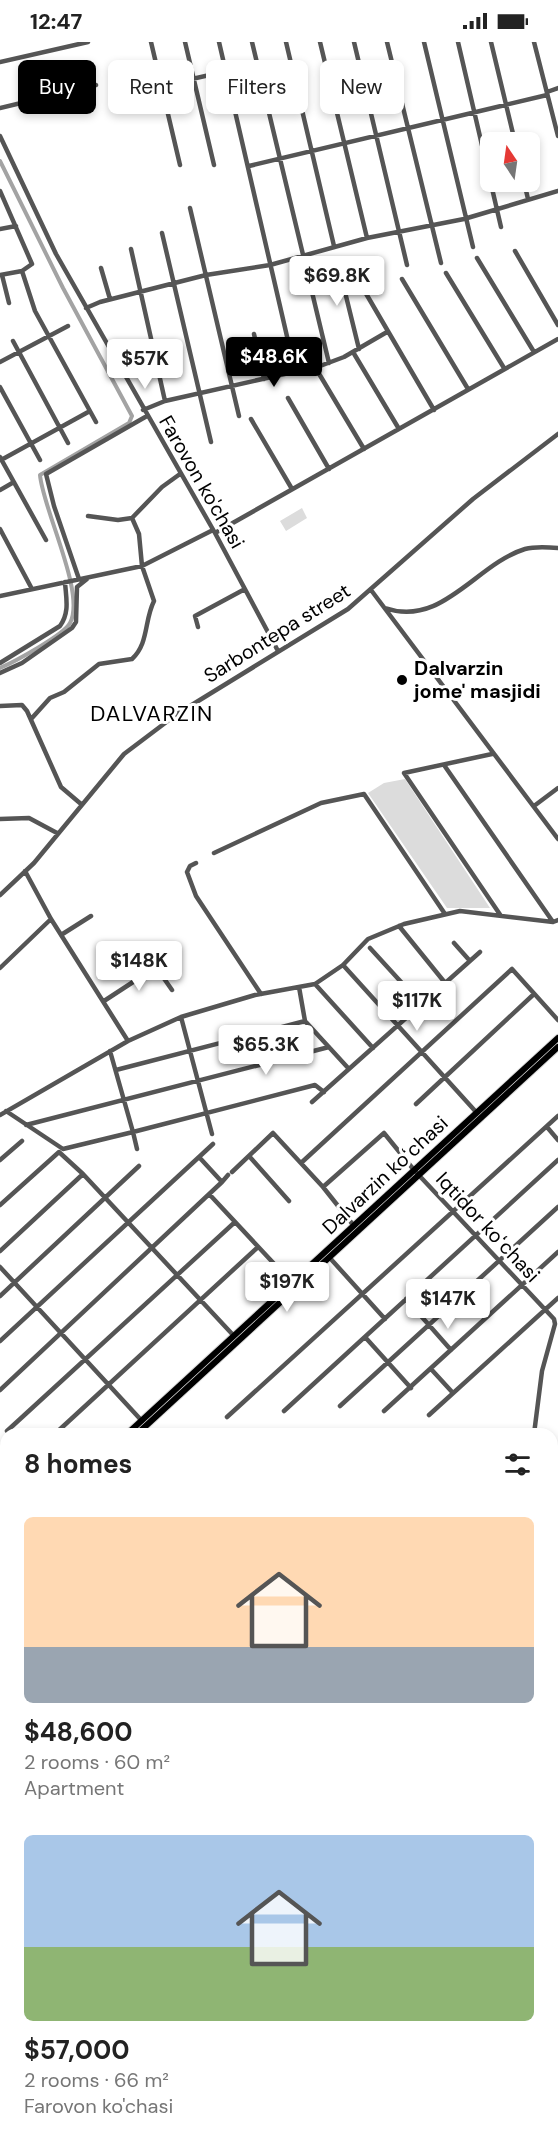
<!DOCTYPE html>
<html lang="en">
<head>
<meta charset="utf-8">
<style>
	body { margin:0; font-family:"DM Sans",sans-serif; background:#f2f2f2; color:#222; height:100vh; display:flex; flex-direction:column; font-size:22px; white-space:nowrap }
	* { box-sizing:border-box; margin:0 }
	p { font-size:20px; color:#767676 }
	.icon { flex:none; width:33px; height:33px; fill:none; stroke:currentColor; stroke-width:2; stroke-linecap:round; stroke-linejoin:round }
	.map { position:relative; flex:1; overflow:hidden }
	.details { position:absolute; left:0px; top:1386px; width:558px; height:722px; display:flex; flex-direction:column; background:#fff; border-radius:18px 18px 0 0; box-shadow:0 3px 9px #0003 }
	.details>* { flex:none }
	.hud { position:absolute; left:18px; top:18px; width:522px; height:54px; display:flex; gap:12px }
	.needle { width:39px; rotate:347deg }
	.fabs { position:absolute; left:480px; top:90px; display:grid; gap:12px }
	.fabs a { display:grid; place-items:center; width:60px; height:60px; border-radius:9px; background:#fff; box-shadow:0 3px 9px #0003; font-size:30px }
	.price { position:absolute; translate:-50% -51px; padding:0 14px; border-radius:6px; background:#fff; color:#222; font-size:20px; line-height:39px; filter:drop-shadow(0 2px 3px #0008) }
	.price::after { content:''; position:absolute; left:50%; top:36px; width:18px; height:14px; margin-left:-9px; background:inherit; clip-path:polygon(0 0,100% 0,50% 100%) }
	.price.on { background:#000; color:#fff }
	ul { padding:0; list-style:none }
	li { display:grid; align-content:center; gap:12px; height:318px; padding:0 24px }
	li span { display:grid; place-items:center; height:186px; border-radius:9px; color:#555 }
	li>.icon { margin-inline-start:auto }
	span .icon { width:108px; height:108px; fill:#fffc; stroke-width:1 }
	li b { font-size:26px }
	h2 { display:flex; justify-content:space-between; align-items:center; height:72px; padding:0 24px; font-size:26px }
	.pill { padding:0 21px; border-radius:9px; background:#fff; box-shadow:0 3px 9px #0003; font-size:21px; line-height:54px }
	.pill.on { background:#000; color:#fff }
	.status { display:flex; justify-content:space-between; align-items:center; height:42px; padding:0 30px; background:#fff; direction:ltr }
	.status svg { height:16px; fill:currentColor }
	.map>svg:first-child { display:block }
	.green { fill:#dcdcdc }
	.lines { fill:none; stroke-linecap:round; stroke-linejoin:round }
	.canal { stroke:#a3a3a3; stroke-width:4 }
	.major-casing { stroke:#dbdbdb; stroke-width:8 }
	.highway-casing { stroke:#dbdbdb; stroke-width:8 }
	.minor { stroke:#555; stroke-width:4.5 }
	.major { stroke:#000; stroke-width:6 }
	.highway { stroke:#000; stroke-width:7 }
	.poi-dot { fill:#000; stroke:#fff; stroke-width:2 }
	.labels { text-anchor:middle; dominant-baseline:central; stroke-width:6; stroke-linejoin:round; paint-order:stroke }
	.street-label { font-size:20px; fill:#000; stroke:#fff }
	.poi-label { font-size:20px; font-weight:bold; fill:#000; stroke:#fff; text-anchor:start }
	.quarter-label { font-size:22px; letter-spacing:1.5px; fill:#000; stroke:#fff }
</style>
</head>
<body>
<div class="status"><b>12:47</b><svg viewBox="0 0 49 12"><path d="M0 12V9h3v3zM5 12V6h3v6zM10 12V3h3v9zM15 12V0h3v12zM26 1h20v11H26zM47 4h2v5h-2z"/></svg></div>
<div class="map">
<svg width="558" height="2107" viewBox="0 0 558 2107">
	<rect width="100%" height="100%" fill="#fff"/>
	<path class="green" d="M 302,466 L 307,476 L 286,489 L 280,479 Z
		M 405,737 L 490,866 L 447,866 L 368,751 L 384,741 Z"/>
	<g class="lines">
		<path class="canal" d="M 0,119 L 63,246 L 132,374 L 129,381 L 40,433 C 43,468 86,551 70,581 C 64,593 14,620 0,626"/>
		<g class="major-casing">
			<path id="major" d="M 127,1392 L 558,996
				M 137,1392 L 558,1005
				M 0,1563 L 6,1545
				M 0,1589 L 6,1570"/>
		</g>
		<g class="highway-casing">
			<path id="highway" d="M 0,1795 L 6,1798
				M 0,1804 L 6,1805
				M 552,2026 L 558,2028
				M 552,2032 L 558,2034"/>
		</g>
		<path class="minor" d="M 151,0 L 180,123
			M 185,0 L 214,123
			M 219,0 L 295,329
			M 252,0 L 329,321
			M 286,0 L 334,204
			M 320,0 L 367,196
			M 354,0 L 407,223
			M 387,0 L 441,221
			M 424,0 L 473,205
			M 458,0 L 501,185
			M 491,0 L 515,100
			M 534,0 L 558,94
			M 0,20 L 88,0
			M 161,44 L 258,22
			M 547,50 L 558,46
			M 0,66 L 96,43
			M 0,94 L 56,212 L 215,491 L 278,609
			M 249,124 L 547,53
			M 524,140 L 528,157
			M 0,149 L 32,222 L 22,229 L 0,233
			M 190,166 L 239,374
			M 0,187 L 16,184
			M 162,191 L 211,400
			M 131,207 L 165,359
			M 515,209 L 558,283
			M 477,216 L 534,310
			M 101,226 L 110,257
			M 22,229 L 35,269 L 96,380
			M 446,231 L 504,326
			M 2,233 L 9,261
			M 402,237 L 468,347
			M 86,266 L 100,260 L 206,233 L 270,223 L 367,196 L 464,177 L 558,149
			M 254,292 L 264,337
			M 13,299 L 68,401
			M 359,307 L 345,250 L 361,243 L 434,368
			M 353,310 L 399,387
			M 0,320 L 68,284
			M 315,325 L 364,407
			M 0,345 L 40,418
			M 288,356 L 329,427
			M 143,368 L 165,359 L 320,324 L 344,315 L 387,290
			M 251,377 L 292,447
			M 0,415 L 46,498
			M 1,418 L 90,369
			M 0,448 L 14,440
			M 88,474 L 118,478 L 132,476
			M 0,487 L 32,547
			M 215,491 L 558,297
			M 79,537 L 54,464 L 46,432 L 147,374
			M 371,548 L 558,797
			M 0,554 L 142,524 L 213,488
			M 385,566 C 442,586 476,522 525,507 C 536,504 547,505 558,506
			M 198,585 L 195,574 L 245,547
			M 0,621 L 60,584 C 70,570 66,556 65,540
			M 0,631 L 22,621 L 72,586 L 76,580 L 77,545 L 87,537
			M 0,664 L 22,663 L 27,669 L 61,745 L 81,762
			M 32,676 L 50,656 L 64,650 L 99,622 L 132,617 C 149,601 144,579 154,559 L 142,524 L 139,492 L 132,476 L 162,445 L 180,432
			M 492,712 L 404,731 L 501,874
			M 444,723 L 553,880
			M 534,764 L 558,746
			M 0,777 L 29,776 L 57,791
			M 214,811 L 321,761 L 364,752 L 445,872
			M 196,821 L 190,824 L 187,830 L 196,854 L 261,952
			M 25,829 L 51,877 L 128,999
			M 0,853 L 34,821 L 124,712 L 177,672 L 348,567 L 473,457 L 558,392
			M 399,884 L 446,942
			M 61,893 L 91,874
			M 454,901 L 470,919
			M 370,906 L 423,964
			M 343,923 L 477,1071
			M 0,926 L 51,877
			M 315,942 L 373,1006
			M 299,945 L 305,979 L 349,1027
			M 104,959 L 156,925 L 172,948
			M 181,975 L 212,1092
			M 116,1028 L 305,979
			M 312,1060 L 480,910
			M 416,1062 L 534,952
			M 6,1069 L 63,1107 L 133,1090 L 110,1009
			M 0,1073 L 128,999 L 181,975 L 255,953 L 315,942 L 343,923 L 368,897 L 404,882 L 460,869 L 553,880 L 558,878
			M 26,1083 L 329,1005
			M 547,1085 L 558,1098
			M 137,1107 L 133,1090 L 315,1043 L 324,1050
			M 249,1114 L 289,1159
			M 199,1115 L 213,1102
			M 0,1118 L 22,1099
			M 301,1121 L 512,927 L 558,978
			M 232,1130 L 273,1091 L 323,1145 L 354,1184
			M 222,1140 L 228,1133
			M 323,1145 L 384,1091 L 414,1128 L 554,1277 L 555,1282 L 542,1329 L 534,1392
			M 210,1153 L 292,1241
			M 0,1163 L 59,1110 L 83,1132 L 234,1294
			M 0,1209 L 83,1132
			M 329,1215 L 385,1277
			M 0,1225 L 142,1379
			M 0,1254 L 139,1124
			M 406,1257 L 451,1308
			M 365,1295 L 411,1346
			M 0,1299 L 199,1115 L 222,1140 L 0,1348
			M 431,1327 L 453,1351
			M 340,1364 L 558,1165
			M 284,1369 L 558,1118
			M 384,1369 L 558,1210
			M 429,1373 L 558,1256
			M 227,1375 L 558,1074
			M 7,1389 L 235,1180
			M 57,1390 L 258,1205
			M 558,1410 L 552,1414 L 558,1420
			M 0,1415 L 6,1414
			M 0,1449 L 6,1448
			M 552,1501 L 558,1501
			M 552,1695 L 558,1695
			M 552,1792 L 558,1793
			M 552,1869 L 558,1854
			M 552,1907 L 558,1910
			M 552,1958 L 558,1947
			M 0,1981 L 6,1973
			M 552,2065 L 558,2068
			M 231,2102 L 232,2107
			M 263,2102 L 264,2107
			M 296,2102 L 296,2107
			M 328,2102 L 328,2107
			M 360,2102 L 360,2107
			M 392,2102 L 393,2107
			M 424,2102 L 425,2107
			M 456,2102 L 457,2107
			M 489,2102 L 489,2107
			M 551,2102 L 555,2103"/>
		<use href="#major" class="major"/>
		<use href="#highway" class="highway"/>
	</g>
	<circle class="poi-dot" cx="402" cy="638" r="6"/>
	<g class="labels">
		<g class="street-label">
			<text transform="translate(202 440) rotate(60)">Farovon ko'chasi</text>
			<text transform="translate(277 591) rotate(-32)">Sarbontepa street</text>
			<text transform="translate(385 1133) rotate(-43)">Dalvarzin koʻchasi</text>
			<text transform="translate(488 1185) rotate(47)">Iqtidor koʻchasi</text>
		</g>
		<g class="poi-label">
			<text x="414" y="626">Dalvarzin<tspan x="414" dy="23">jome' masjidi</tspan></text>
		</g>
		<g class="quarter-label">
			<text x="152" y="671">DALVARZIN</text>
		</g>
	</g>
</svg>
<div class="fabs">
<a><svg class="needle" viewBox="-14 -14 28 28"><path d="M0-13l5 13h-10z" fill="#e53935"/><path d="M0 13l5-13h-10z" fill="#767676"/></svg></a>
</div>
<b class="price" style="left:337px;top:265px">$69.8K</b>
<b class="price on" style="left:274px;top:346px">$48.6K</b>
<b class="price" style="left:145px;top:348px">$57K</b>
<b class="price" style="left:139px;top:950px">$148K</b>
<b class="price" style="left:417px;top:990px">$117K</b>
<b class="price" style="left:266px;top:1034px">$65.3K</b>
<b class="price" style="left:287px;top:1271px">$197K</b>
<b class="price" style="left:448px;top:1288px">$147K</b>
<div class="hud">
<a class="pill on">Buy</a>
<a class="pill">Rent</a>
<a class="pill">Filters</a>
<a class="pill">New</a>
</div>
<section class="details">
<h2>8 homes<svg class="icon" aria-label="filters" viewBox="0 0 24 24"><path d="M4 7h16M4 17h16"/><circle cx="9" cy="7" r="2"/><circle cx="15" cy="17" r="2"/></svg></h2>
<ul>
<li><span style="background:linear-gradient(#ffd9b3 70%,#9aa5b1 0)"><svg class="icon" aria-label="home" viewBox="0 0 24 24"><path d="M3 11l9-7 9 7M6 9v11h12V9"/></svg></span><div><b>$48,600</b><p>2 rooms · 60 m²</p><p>Apartment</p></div></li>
<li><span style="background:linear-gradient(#a9c7e8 60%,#8fb573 0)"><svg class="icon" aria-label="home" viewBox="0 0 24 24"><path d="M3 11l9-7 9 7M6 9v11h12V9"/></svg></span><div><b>$57,000</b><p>2 rooms · 66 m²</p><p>Farovon ko'chasi</p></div></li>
</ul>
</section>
</div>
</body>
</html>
